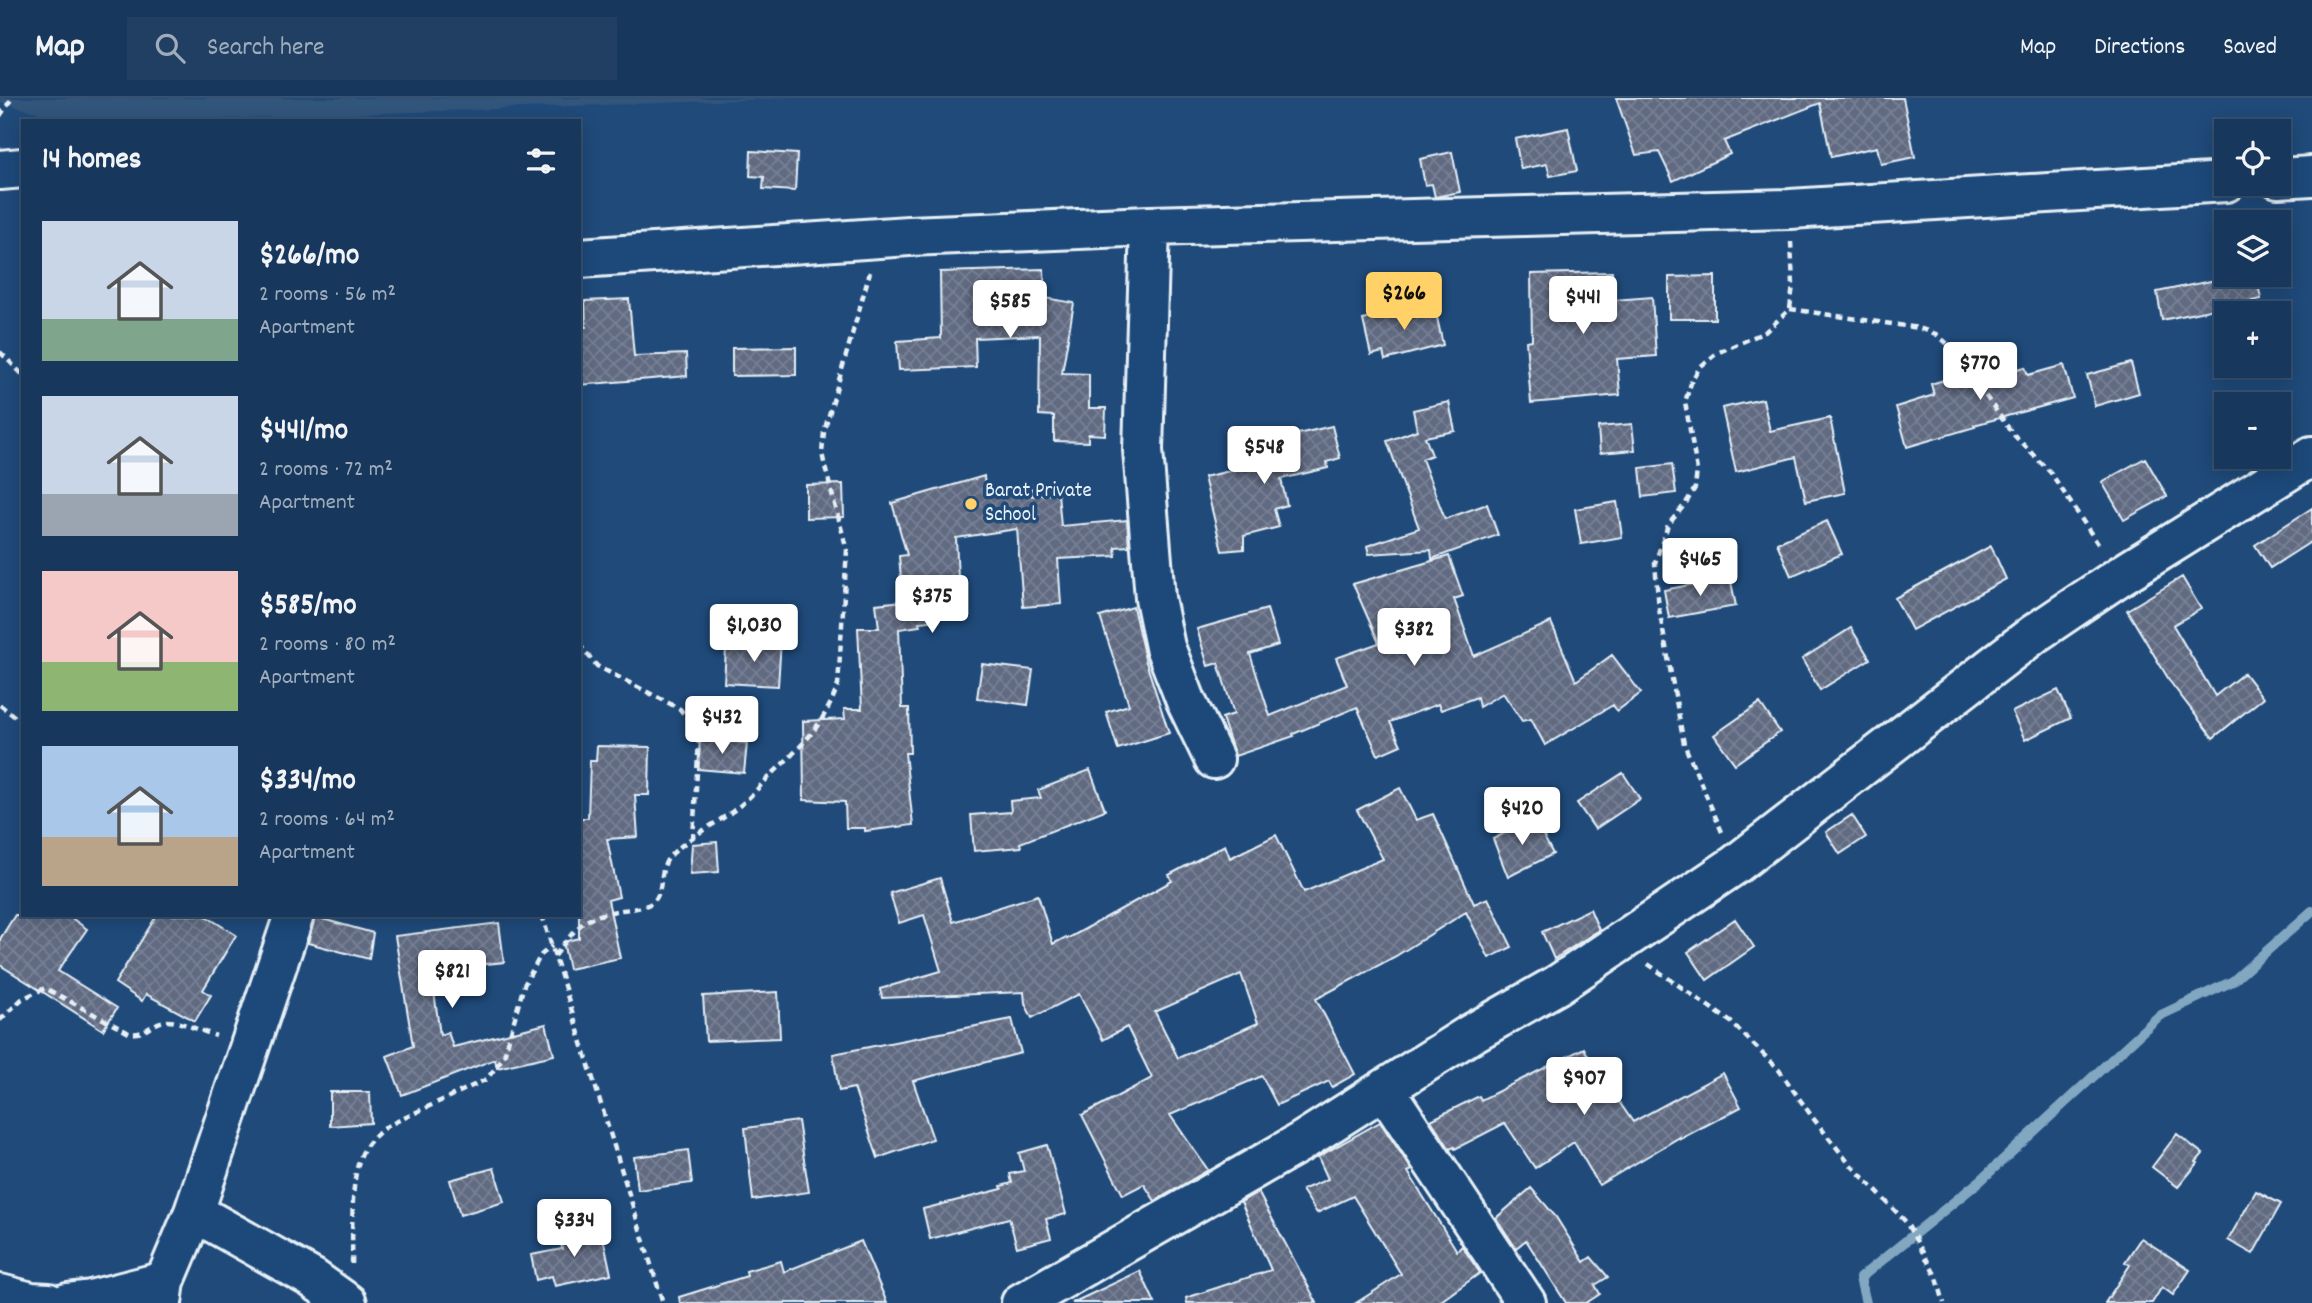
<!DOCTYPE html>
<html lang="en">
<head>
<meta charset="utf-8">
<style>
	body { margin:0; font-family:Dekko,sans-serif; background:#203f62; color:#f1f3f6; height:100vh; display:flex; flex-direction:column; font-size:26px; white-space:nowrap }
	* { box-sizing:border-box; margin:0 }
	p { font-size:23px; color:#9eacbb }
	.icon { flex:none; width:38px; height:38px; fill:none; stroke:currentColor; stroke-width:2; stroke-linecap:round; stroke-linejoin:round }
	.map { position:relative; flex:1; overflow:hidden }
	.sheet { position:absolute; left:21px; top:21px; width:560px; height:798px; display:flex; flex-direction:column; background:#17385c; border-radius:0px; box-shadow:0 4px 18px #0003,0 0 0 2px #365272 }
	.sheet>* { flex:none }
	.tools { position:absolute; left:2214px; top:21px; display:grid; gap:14px }
	.tools a { display:grid; place-items:center; width:77px; height:77px; border-radius:0px; background:#17385c; box-shadow:0 4px 18px #0003,0 0 0 2px #365272; font-size:35px }
	.price { position:absolute; translate:-50% -60px; padding:0 16px; border-radius:7px; background:#fff; color:#222; font-size:23px; line-height:46px; filter:drop-shadow(0 2px 4px #0008) }
	.price::after { content:''; position:absolute; left:50%; top:42px; width:21px; height:16px; margin-left:-10px; background:inherit; clip-path:polygon(0 0,100% 0,50% 100%) }
	.price.on { background:#ffd166; color:#111 }
	ul { padding:0; list-style:none }
	li { display:flex; align-items:center; gap:21px; height:175px; padding:0 21px }
	li span { display:grid; place-items:center; flex:none; width:196px; height:140px; border-radius:0px; color:#555 }
	li>.icon { margin-inline-start:auto }
	span .icon { width:84px; height:84px; fill:#fffc; stroke-width:1 }
	li b { font-size:30px }
	h2 { display:flex; justify-content:space-between; align-items:center; height:84px; padding:0 21px; font-size:30px }
	header { display:flex; align-items:center; gap:42px; box-sizing:border-box; height:98px; padding:0 35px; background:#17385c; border-bottom:2px solid #365272 }
	header strong { font-size:33px }
	nav { display:flex; gap:38px; margin-inline-start:auto; font-size:24px }
	.search { width:490px; height:63px; background:#203f62; display:flex; align-items:center; gap:18px; box-sizing:border-box; padding:0 24px; border-radius:0px; color:#9eacbb; font-size:26px }
	.map>svg:first-child { display:block }
	.built { fill:#32547c }
	.lines { fill:none; stroke-linecap:round; stroke-linejoin:round }
	.stream { stroke:#82a7c0; stroke-width:10 }
	.building { fill:url(#building-cross-hatch); stroke:#e8f1f8; stroke-width:2; fill-rule:evenodd }
	.minor-casing { stroke:#e8f1f8; stroke-width:44 }
	.path { stroke:#e8f1f8; stroke-width:4.5; stroke-dasharray:7 5; stroke-linecap:butt }
	.minor { stroke:#1f4a7a; stroke-width:38 }
	.poi-dot { fill:#ffd166; stroke:#1f4a7a; stroke-width:2.5 }
	.labels { text-anchor:middle; dominant-baseline:central; stroke-width:7; stroke-linejoin:round; paint-order:stroke }
	.poi-label { font-size:21px; fill:#e8f1f8; stroke:#1f4a7a; text-anchor:start }
</style>
</head>
<body>
<header>
<strong>Map</strong>
<div class="search"><svg class="icon" aria-label="search" viewBox="0 0 24 24"><circle cx="10" cy="10" r="6"/><path d="M15 15l6 6"/></svg>Search here</div>
<nav><a>Map</a><a>Directions</a><a>Saved</a></nav>
</header>
<div class="map">
<svg width="2312" height="1205" viewBox="0 0 2312 1205">
	<defs>
		<pattern id="building-cross-hatch" width="8" height="8" patternUnits="userSpaceOnUse" patternTransform="scale(1.75)"><rect width="8" height="8" fill="#606a81"/><path d="M0 0l8 8M0 8l8-8" fill="none" stroke="#778094"/></pattern>
	</defs>
	<rect width="100%" height="100%" fill="#1f4a7a"/>
	<filter id="ink" filterUnits="userSpaceOnUse"><feTurbulence type="fractalNoise" baseFrequency=".0143" numOctaves="2"/><feDisplacementMap in="SourceGraphic" scale="14" xChannelSelector="R" yChannelSelector="G"/><feConvolveMatrix kernelMatrix="1 2 1 2 8 2 1 2 1" color-interpolation-filters="sRGB"/></filter>
	<g filter="url(#ink)">
		<path class="built" d="M 0,0 L 797,0 L 165,23 L 68,23 L 0,4 Z"/>
		<g class="lines">
			<path class="stream" d="M 1866,1205 L 1860,1180 L 1980,1083 L 2159,918 L 2233,883 L 2312,813"/>
		</g>
		<path class="building" d="M 1616,0 L 1903,0 L 1915,59 L 1881,66 L 1877,49 L 1831,59 L 1820,5 L 1724,43 L 1730,56 L 1673,83 L 1659,54 L 1636,57 Z
			M 1568,30 L 1577,73 L 1550,78 L 1547,66 L 1521,71 L 1515,41 Z
			M 751,53 L 797,56 L 795,93 L 763,91 L 764,79 L 750,78 Z
			M 1452,54 L 1460,94 L 1435,99 L 1432,86 L 1425,87 L 1420,61 Z
			M 1044,171 L 1045,200 L 1074,205 L 1062,275 L 1089,276 L 1089,310 L 1106,310 L 1105,337 L 1088,336 L 1088,344 L 1054,343 L 1054,318 L 1039,317 L 1040,237 L 975,240 L 976,269 L 899,272 L 897,243 L 941,240 L 940,174 Z
			M 1612,174 L 1614,202 L 1652,199 L 1656,258 L 1617,261 L 1620,297 L 1531,305 L 1526,243 L 1532,242 L 1531,176 Z
			M 2240,177 L 2256,177 L 2261,201 L 2162,222 L 2157,194 Z
			M 1715,178 L 1715,221 L 1669,221 L 1669,179 Z
			M 629,201 L 634,258 L 686,256 L 687,278 L 579,287 L 579,230 L 586,229 L 585,203 Z
			M 1434,206 L 1443,247 L 1385,262 L 1383,254 L 1371,257 L 1363,222 Z
			M 796,249 L 796,277 L 732,278 L 732,250 Z
			M 2131,265 L 2139,295 L 2095,308 L 2087,277 Z
			M 2064,267 L 2073,300 L 1974,327 L 1975,329 L 1907,349 L 1896,309 L 1934,297 L 1931,286 L 1960,277 L 1962,286 L 2025,269 L 2028,277 Z
			M 1763,301 L 1770,333 L 1830,320 L 1845,395 L 1806,403 L 1796,359 L 1736,374 L 1722,310 Z
			M 1449,304 L 1455,333 L 1425,339 L 1432,357 L 1422,361 L 1445,421 L 1487,406 L 1498,437 L 1432,461 L 1431,452 L 1369,456 L 1367,448 L 1419,430 L 1387,343 L 1417,332 L 1413,312 Z
			M 1632,326 L 1635,352 L 1600,355 L 1598,329 Z
			M 1332,328 L 1340,360 L 1327,364 L 1328,370 L 1281,381 L 1287,407 L 1274,411 L 1279,429 L 1244,438 L 1244,451 L 1222,453 L 1204,379 L 1234,372 L 1233,365 L 1288,351 L 1285,339 Z
			M 2145,360 L 2167,398 L 2124,422 L 2102,384 Z
			M 1672,366 L 1676,395 L 1643,399 L 1640,370 Z
			M 984,378 L 985,391 L 1031,387 L 1032,398 L 1058,395 L 1061,428 L 1127,422 L 1129,448 L 1115,449 L 1116,458 L 1058,461 L 1061,506 L 1023,509 L 1017,431 L 956,440 L 958,480 L 932,482 L 937,522 L 919,524 L 920,528 L 899,531 L 902,610 L 909,610 L 910,655 L 905,655 L 913,727 L 865,733 L 865,730 L 846,730 L 845,704 L 804,702 L 803,623 L 845,621 L 844,611 L 862,611 L 858,530 L 879,530 L 876,506 L 903,503 L 899,458 L 907,457 L 892,405 Z
			M 843,386 L 844,419 L 806,420 L 806,387 Z
			M 1617,404 L 1622,439 L 1581,446 L 1575,411 Z
			M 2312,410 L 2312,443 L 2270,470 L 2255,447 Z
			M 1827,423 L 1842,456 L 1791,478 L 1777,445 Z
			M 1991,448 L 2006,481 L 1912,532 L 1895,500 Z
			M 1449,458 L 1463,498 L 1454,501 L 1474,558 L 1551,524 L 1576,583 L 1612,557 L 1641,595 L 1617,613 L 1613,607 L 1545,647 L 1531,621 L 1522,623 L 1503,595 L 1479,609 L 1477,599 L 1441,612 L 1438,606 L 1390,624 L 1401,647 L 1378,657 L 1357,609 L 1293,636 L 1294,638 L 1235,658 L 1222,620 L 1234,616 L 1218,565 L 1208,568 L 1197,531 L 1267,511 L 1278,547 L 1250,556 L 1270,618 L 1347,587 L 1336,560 L 1379,545 L 1353,486 Z
			M 1730,479 L 1736,508 L 1669,520 L 1664,492 Z
			M 2182,479 L 2201,511 L 2173,527 L 2215,598 L 2244,575 L 2263,600 L 2213,640 L 2171,585 L 2127,512 Z
			M 1133,509 L 1145,561 L 1169,635 L 1118,651 L 1106,614 L 1129,607 L 1100,519 Z
			M 1851,530 L 1870,561 L 1820,592 L 1802,561 Z
			M 754,541 L 781,542 L 778,588 L 724,585 L 726,551 L 753,553 Z
			M 982,566 L 1033,572 L 1028,607 L 977,600 Z
			M 2058,592 L 2071,620 L 2025,642 L 2012,614 Z
			M 1760,605 L 1780,634 L 1735,666 L 1714,637 Z
			M 700,641 L 747,645 L 744,675 L 698,671 Z
			M 597,648 L 650,649 L 649,697 L 635,697 L 638,739 L 607,741 L 619,799 L 608,802 L 620,860 L 569,871 L 563,844 L 579,840 L 579,720 L 588,720 L 590,663 L 596,663 Z
			M 1090,672 L 1105,712 L 1020,745 L 1021,749 L 974,753 L 971,717 L 1011,714 L 1010,703 L 1041,700 L 1038,692 Z
			M 1623,675 L 1640,701 L 1595,731 L 1577,705 Z
			M 1400,690 L 1416,722 L 1433,716 L 1474,806 L 1488,800 L 1512,849 L 1489,860 L 1466,814 L 1396,858 L 1316,901 L 1355,976 L 1332,989 L 1329,983 L 1277,1007 L 1262,978 L 1170,1017 L 1208,1072 L 1155,1103 L 1144,1086 L 1123,1097 L 1082,1017 L 1152,980 L 1127,929 L 1103,942 L 1079,896 L 1032,920 L 1025,905 L 1024,894 L 882,900 L 880,891 L 941,873 L 924,817 L 899,825 L 890,795 L 940,780 L 953,824 L 1038,797 L 1053,846 L 1066,839 L 1067,841 L 1172,783 L 1169,777 L 1225,747 L 1230,760 L 1276,737 L 1304,794 L 1383,761 L 1357,712 ZM 1241,876 L 1258,925 L 1178,960 L 1155,914 Z
			M 1852,717 L 1866,739 L 1840,756 L 1826,734 Z
			M 1534,720 L 1553,756 L 1508,779 L 1493,741 Z
			M 717,744 L 719,774 L 690,776 L 692,746 Z
			M 1590,811 L 1599,832 L 1554,861 L 1542,834 Z
			M 15,817 L 67,817 L 87,831 L 58,873 L 117,910 L 103,932 L 0,867 L 0,841 Z
			M 157,817 L 204,817 L 236,837 L 203,892 L 211,897 L 195,923 L 146,896 L 142,903 L 115,885 Z
			M 315,819 L 373,835 L 369,861 L 308,845 Z
			M 1735,821 L 1754,849 L 1707,882 L 1688,854 Z
			M 499,825 L 504,864 L 431,872 L 440,937 L 448,934 L 453,949 L 546,926 L 554,957 L 497,970 L 495,961 L 402,997 L 387,958 L 413,948 L 395,838 Z
			M 778,894 L 780,940 L 706,943 L 703,898 Z
			M 1012,921 L 1021,955 L 913,983 L 933,1041 L 878,1060 L 854,990 L 839,993 L 833,956 Z
			M 1584,950 L 1610,1001 L 1615,998 L 1633,1024 L 1723,975 L 1741,1009 L 1680,1041 L 1680,1039 L 1599,1087 L 1574,1044 L 1535,1070 L 1505,1025 L 1455,1051 L 1454,1049 L 1450,1051 L 1431,1022 L 1479,998 L 1481,1002 Z
			M 330,994 L 370,994 L 371,1025 L 330,1028 Z
			M 798,1023 L 809,1094 L 753,1102 L 745,1030 Z
			M 1380,1024 L 1412,1072 L 1408,1074 L 1457,1153 L 1462,1148 L 1480,1175 L 1438,1205 L 1356,1205 L 1401,1176 L 1353,1098 L 1317,1115 L 1302,1092 L 1328,1081 L 1318,1059 Z
			M 2177,1036 L 2203,1056 L 2196,1064 L 2198,1065 L 2178,1089 L 2152,1069 Z
			M 1047,1047 L 1066,1116 L 1046,1121 L 1051,1140 L 1017,1149 L 1009,1120 L 930,1141 L 923,1111 L 1002,1091 L 1001,1088 L 1012,1085 L 1010,1076 L 1024,1073 L 1019,1055 Z
			M 688,1052 L 692,1085 L 638,1092 L 634,1059 Z
			M 494,1070 L 504,1104 L 460,1117 L 450,1082 Z
			M 1531,1090 L 1556,1119 L 1584,1164 L 1591,1159 L 1608,1179 L 1595,1187 L 1600,1196 L 1586,1205 L 1566,1205 L 1526,1142 L 1516,1150 L 1496,1120 Z
			M 2256,1093 L 2281,1106 L 2253,1156 L 2228,1142 Z
			M 1258,1094 L 1317,1205 L 1187,1205 L 1186,1200 L 1271,1172 L 1241,1104 Z
			M 601,1130 L 611,1176 L 555,1188 L 552,1178 L 536,1182 L 531,1157 L 562,1151 L 560,1139 Z
			M 2141,1140 L 2190,1172 L 2173,1197 L 2162,1189 L 2152,1205 L 2105,1205 L 2130,1167 L 2125,1164 Z
			M 861,1143 L 887,1205 L 680,1205 L 679,1199 L 747,1178 L 746,1173 L 781,1163 L 784,1174 Z
			M 1140,1173 L 1155,1205 L 1072,1205 Z"/>
		<g class="lines">
			<g class="minor-casing">
				<path id="minor" d="M 0,72 L 23,70
					M 2278,80 L 2312,78
					M 1150,128 L 1143,352 L 1155,500 L 1165,549 L 1186,603 L 1214,661
					M 579,160 L 909,138 L 1150,128 L 1790,111 L 2226,84
					M 1385,992 L 1526,1205
					M 194,1114 L 312,1180 L 347,1205
					M 0,1196 L 31,1204 L 49,1205
					M 67,1205 L 91,1202 L 165,1183
					M 162,1205 L 165,1183 L 194,1114 L 294,817
					M 1021,1205 L 1301,1044 L 1469,937 L 1557,887 L 1735,767 L 2034,536 L 2120,478 L 2312,358"/>
			</g>
			<path class="path" d="M 0,18 L 12,0
				M 1790,211 L 1919,230 L 1936,236 L 1949,247 L 2013,336 L 2051,375 L 2100,449
				M 0,254 L 23,277
				M 579,546 L 597,568 L 680,611 L 695,630 L 699,641 L 693,740
				M 0,607 L 23,625
				M 1722,734 L 1684,646 L 1659,511 L 1655,465 L 1668,427 L 1686,405 L 1695,390 L 1697,372 L 1685,304 L 1692,282 L 1700,269 L 1717,255 L 1765,234 L 1790,211 L 1793,187 L 1791,144
				M 542,817 L 663,1205
				M 555,858 C 577,828 583,818 622,812 C 632,811 644,810 653,804 C 665,794 657,769 672,756 C 689,739 714,727 733,713 C 746,704 757,691 768,680 C 800,649 823,630 838,587 L 847,452 L 825,369 L 822,355 L 824,334 L 870,174
				M 1648,866 L 1731,924 L 1779,972 L 1813,1020 L 1848,1064 L 1906,1124 L 1937,1180 L 1944,1205
				M 0,922 L 22,901 L 45,890 L 129,935 C 147,938 151,924 166,923 C 179,922 203,934 216,938
				M 352,1166 C 353,1137 349,1075 364,1052 C 370,1042 378,1035 387,1028 L 487,981 L 504,958 L 524,887 L 541,857 L 552,848"/>
			<use href="#minor" class="minor"/>
		</g>
	</g>
	<circle class="poi-dot" cx="971" cy="406" r="7"/>
	<g class="labels">
		<g class="poi-label">
			<text x="985" y="394">Barat Private<tspan x="985" dy="24">School</tspan></text>
		</g>
	</g>
</svg>
<div class="tools">
<a><svg class="icon" aria-label="locate" viewBox="0 0 24 24"><circle cx="12" cy="12" r="6"/><path d="M12 2v4M12 18v4M2 12h4M18 12h4"/></svg></a>
<a><svg class="icon" aria-label="layers" viewBox="0 0 24 24"><path d="M12 4l9 5-9 5-9-5zM3 14l9 5 9-5"/></svg></a>
<a>+</a>
<a>−</a>
</div>
<b class="price on" style="left:1404px;top:234px">$266</b>
<b class="price" style="left:1583px;top:238px">$441</b>
<b class="price" style="left:1010px;top:242px">$585</b>
<b class="price" style="left:1980px;top:304px">$770</b>
<b class="price" style="left:1264px;top:388px">$548</b>
<b class="price" style="left:1700px;top:500px">$465</b>
<b class="price" style="left:932px;top:537px">$375</b>
<b class="price" style="left:754px;top:566px">$1,030</b>
<b class="price" style="left:1414px;top:570px">$382</b>
<b class="price" style="left:722px;top:658px">$432</b>
<b class="price" style="left:1522px;top:749px">$420</b>
<b class="price" style="left:452px;top:912px">$821</b>
<b class="price" style="left:1584px;top:1019px">$907</b>
<b class="price" style="left:574px;top:1161px">$334</b>
<section class="sheet">
<h2>14 homes<svg class="icon" aria-label="filters" viewBox="0 0 24 24"><path d="M4 7h16M4 17h16"/><circle cx="9" cy="7" r="2"/><circle cx="15" cy="17" r="2"/></svg></h2>
<ul>
<li><span style="background:linear-gradient(#c9d6e8 70%,#7fa58c 0)"><svg class="icon" aria-label="home" viewBox="0 0 24 24"><path d="M3 11l9-7 9 7M6 9v11h12V9"/></svg></span><div><b>$266/mo</b><p>2 rooms · 56 m²</p><p>Apartment</p></div></li>
<li><span style="background:linear-gradient(#c9d6e8 70%,#9aa5b1 0)"><svg class="icon" aria-label="home" viewBox="0 0 24 24"><path d="M3 11l9-7 9 7M6 9v11h12V9"/></svg></span><div><b>$441/mo</b><p>2 rooms · 72 m²</p><p>Apartment</p></div></li>
<li><span style="background:linear-gradient(#f6c9c9 65%,#8fb573 0)"><svg class="icon" aria-label="home" viewBox="0 0 24 24"><path d="M3 11l9-7 9 7M6 9v11h12V9"/></svg></span><div><b>$585/mo</b><p>2 rooms · 80 m²</p><p>Apartment</p></div></li>
<li><span style="background:linear-gradient(#a9c7e8 65%,#b9a48a 0)"><svg class="icon" aria-label="home" viewBox="0 0 24 24"><path d="M3 11l9-7 9 7M6 9v11h12V9"/></svg></span><div><b>$334/mo</b><p>2 rooms · 64 m²</p><p>Apartment</p></div></li>
</ul>
</section>
</div>
</body>
</html>
